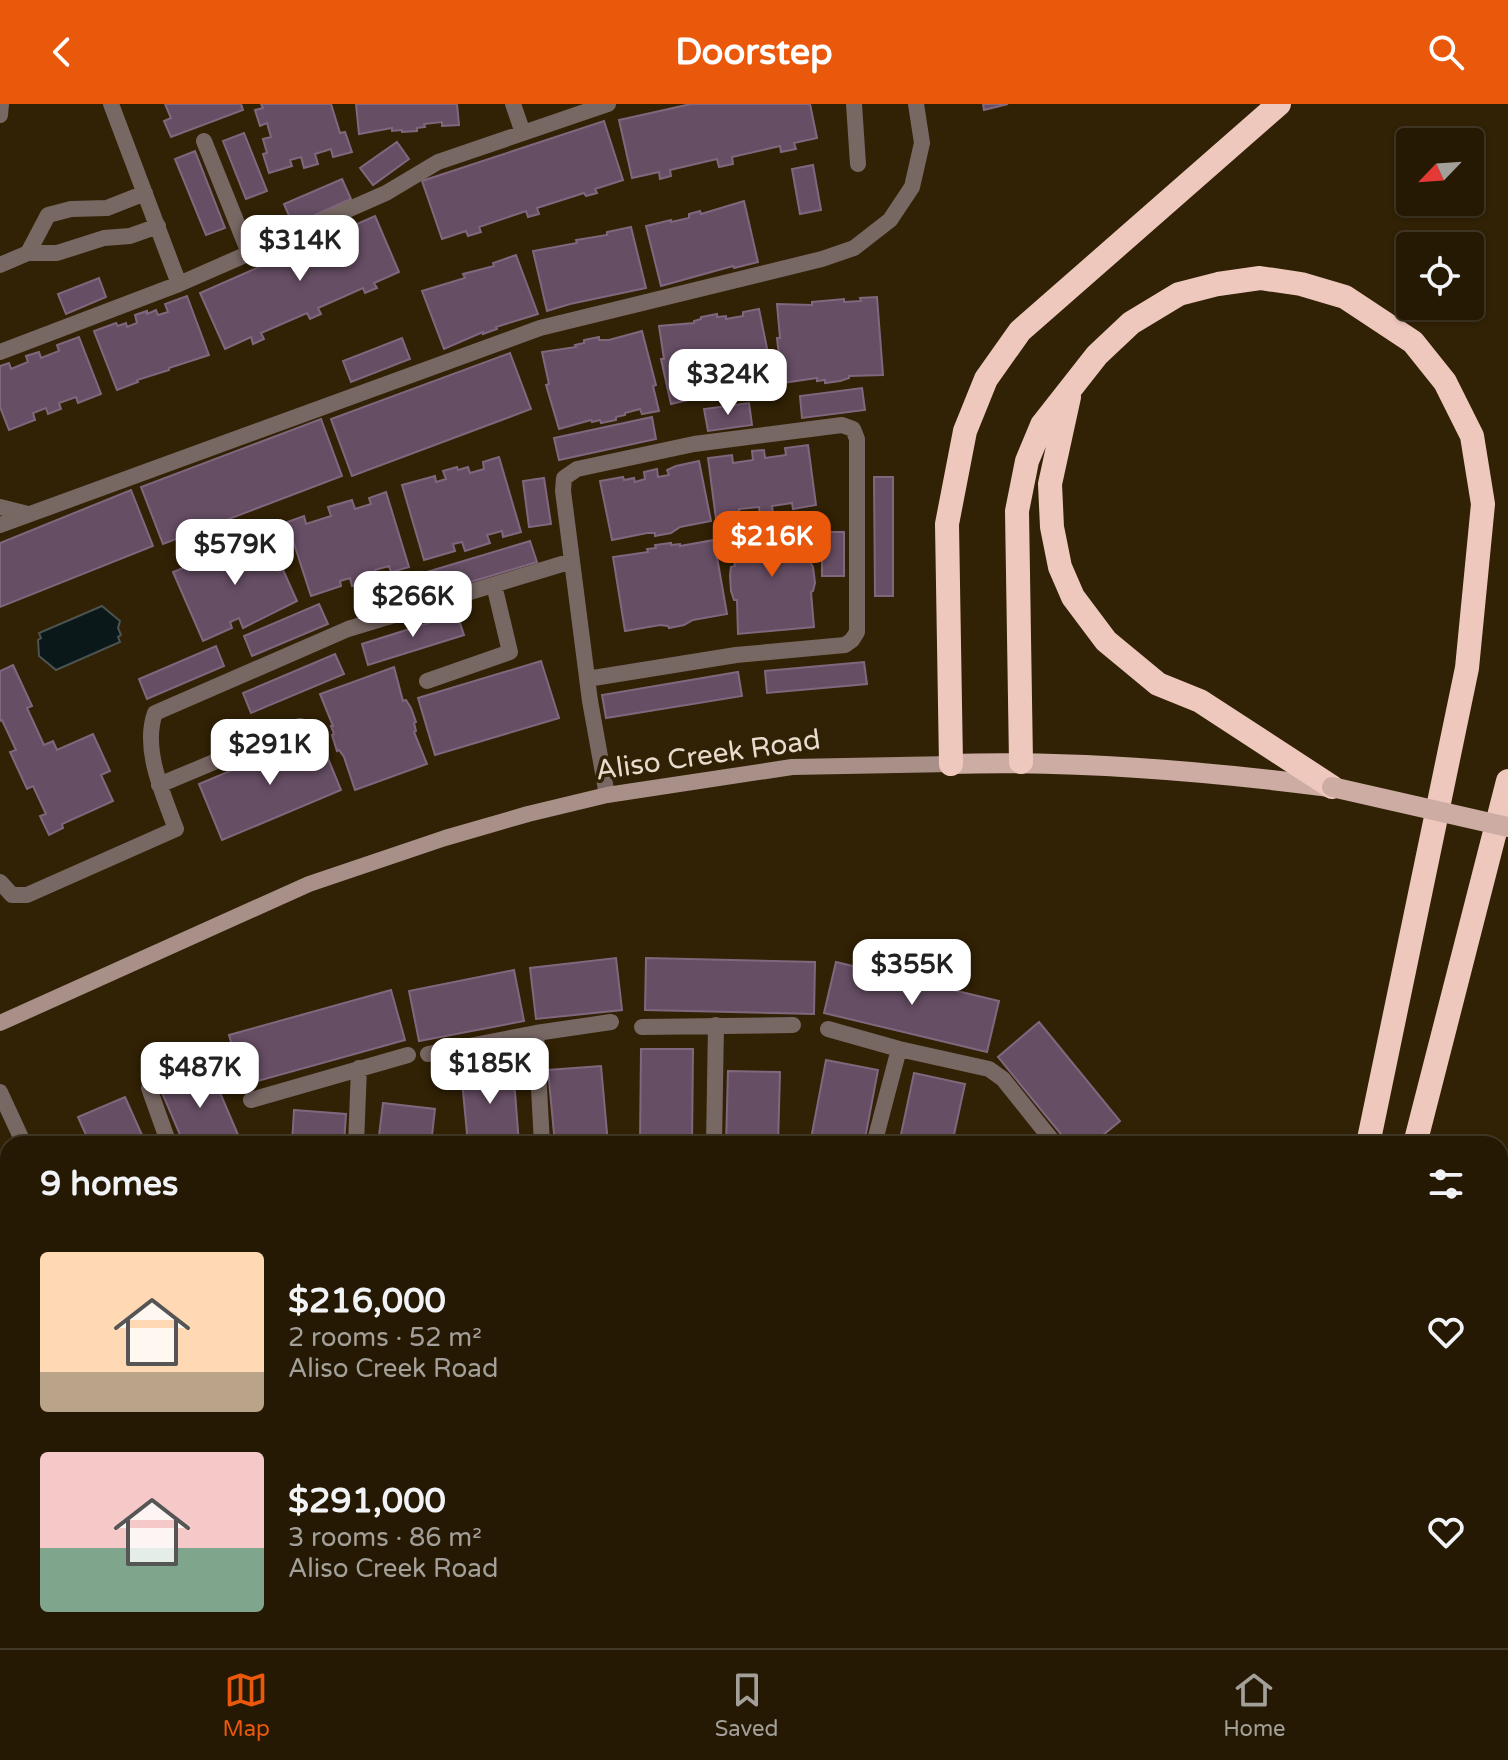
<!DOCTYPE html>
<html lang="en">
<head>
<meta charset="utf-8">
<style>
	body { margin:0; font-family:"Varela Round",sans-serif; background:#2d220e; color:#f1f3f6; height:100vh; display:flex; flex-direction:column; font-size:30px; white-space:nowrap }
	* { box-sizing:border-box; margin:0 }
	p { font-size:26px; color:#a3a09a }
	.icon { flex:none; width:44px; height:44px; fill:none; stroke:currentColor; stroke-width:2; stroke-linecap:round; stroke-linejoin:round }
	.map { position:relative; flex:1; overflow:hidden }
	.drawer { position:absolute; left:0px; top:1032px; width:1508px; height:512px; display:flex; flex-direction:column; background:#251904; border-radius:24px 24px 0 0; box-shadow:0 2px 6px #0004,0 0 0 2px #423826 }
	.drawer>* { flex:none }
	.needle { width:52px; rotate:245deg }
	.buttons { position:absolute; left:1396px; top:24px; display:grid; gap:16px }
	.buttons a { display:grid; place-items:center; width:88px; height:88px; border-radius:8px; background:#251904; box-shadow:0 2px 6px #0004,0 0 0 2px #423826; font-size:40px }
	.price { position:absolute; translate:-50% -68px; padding:0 18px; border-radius:16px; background:#fff; color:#222; font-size:26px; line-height:52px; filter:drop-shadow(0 2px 4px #0008) }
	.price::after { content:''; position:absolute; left:50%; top:48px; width:24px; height:18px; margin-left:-12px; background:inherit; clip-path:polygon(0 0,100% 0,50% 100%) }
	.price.current { background:#ea580c; color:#fff }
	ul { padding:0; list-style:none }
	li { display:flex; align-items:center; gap:24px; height:200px; padding:0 40px }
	li span { display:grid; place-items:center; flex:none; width:224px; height:160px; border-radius:8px; color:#555 }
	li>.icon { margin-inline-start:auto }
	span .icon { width:96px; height:96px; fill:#fffc; stroke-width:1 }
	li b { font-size:34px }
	h2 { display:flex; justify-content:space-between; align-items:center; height:96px; padding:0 40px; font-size:34px }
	header { display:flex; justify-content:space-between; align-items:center; height:104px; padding:0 40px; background:#ea580c; color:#fff; font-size:36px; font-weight:700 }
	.menu { display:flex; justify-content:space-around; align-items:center; height:112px; border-top:2px solid #423826; background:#251904; font-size:22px; color:#a3a09a }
	.menu a { display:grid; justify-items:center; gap:4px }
	.menu .current { color:#ea580c }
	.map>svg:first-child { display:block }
	.water { fill:#0a181a; stroke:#4c5350; stroke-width:2 }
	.building { fill:#664e64; stroke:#81677e; stroke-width:2 }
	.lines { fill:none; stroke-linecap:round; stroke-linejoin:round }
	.minor { stroke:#786864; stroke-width:16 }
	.tertiary { stroke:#786864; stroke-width:16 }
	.secondary { stroke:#a88f88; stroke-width:16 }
	.primary { stroke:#cdada3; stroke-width:20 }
	.motorway { stroke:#efc8bd; stroke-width:24 }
	.primary-bridge { stroke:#cdada3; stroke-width:20 }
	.labels { text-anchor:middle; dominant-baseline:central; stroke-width:7; stroke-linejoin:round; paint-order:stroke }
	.street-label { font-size:28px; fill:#e7dccd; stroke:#312105 }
</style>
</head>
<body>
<header><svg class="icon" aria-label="back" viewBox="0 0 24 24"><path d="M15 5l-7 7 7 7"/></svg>Doorstep<svg class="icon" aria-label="search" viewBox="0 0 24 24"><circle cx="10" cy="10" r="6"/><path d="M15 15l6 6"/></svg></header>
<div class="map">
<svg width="1508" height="1544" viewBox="0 0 1508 1544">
	<rect width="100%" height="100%" fill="#312105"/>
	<path class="water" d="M 102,502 L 120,517 L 118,524 L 121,531 L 118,533 L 120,538 L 56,566 L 39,552 L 38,536 L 41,534 L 39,529 Z"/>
	<path class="building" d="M 165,0 L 241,0 L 243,6 L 171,33 L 164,17 L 171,14 Z
		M 261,0 L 331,0 L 340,29 L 345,28 L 352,48 L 333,53 L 331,45 L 315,50 L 318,60 L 304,64 L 301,53 L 290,56 L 292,62 L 269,69 L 263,50 L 267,49 L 263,35 L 271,33 L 267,19 L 260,22 L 255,6 L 263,4 Z
		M 356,0 L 457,0 L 459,21 L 442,22 L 442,18 L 424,20 L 425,23 L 417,24 L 417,27 L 402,28 L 402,26 L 392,27 L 392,24 L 359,30 Z
		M 691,0 L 810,0 L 817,34 L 794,39 L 796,45 L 781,48 L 780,42 L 732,53 L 733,60 L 719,63 L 717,55 L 670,66 L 671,72 L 660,75 L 659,68 L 632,74 L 619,16 Z
		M 983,0 L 1008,0 L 984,6 Z
		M 604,17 L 623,76 L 595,85 L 597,89 L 586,92 L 584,89 L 537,104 L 539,110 L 528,113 L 526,107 L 479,123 L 481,128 L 468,132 L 466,127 L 442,135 L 422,77 Z
		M 244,29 L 267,87 L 246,95 L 223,37 Z
		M 397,38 L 409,55 L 373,81 L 360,64 Z
		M 195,47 L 225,124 L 206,131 L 175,55 Z
		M 813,61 L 821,106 L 800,110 L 792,65 Z
		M 342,75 L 351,95 L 293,121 L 284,100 Z
		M 744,97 L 758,158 L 734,164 L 733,162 L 661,182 L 646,122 L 671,116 L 671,118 L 689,114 L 689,110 L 700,107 L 701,110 Z
		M 375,112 L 399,168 L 374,179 L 377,184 L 365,189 L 363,184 L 318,204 L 321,210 L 310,215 L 307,209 L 261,229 L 264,235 L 253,240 L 251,233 L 225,245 L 200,189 Z
		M 631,123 L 646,184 L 570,200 L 547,207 L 533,147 L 577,139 L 576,136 L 607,131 L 607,128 Z
		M 516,151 L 538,210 L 496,223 L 497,225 L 483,230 L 483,228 L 444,245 L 422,187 L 465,174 L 463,170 L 494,162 L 493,159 Z
		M 99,174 L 106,193 L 66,210 L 58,190 Z
		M 187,192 L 209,251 L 169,264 L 169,266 L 137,276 L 138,278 L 117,286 L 94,227 L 116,219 L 118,222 L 126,219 L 127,223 L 137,219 L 135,211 L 147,207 L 147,210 L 156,206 L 158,211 L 168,208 L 165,200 Z
		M 877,193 L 883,271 L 849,272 L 849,274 L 840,277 L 825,279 L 825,276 L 817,277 L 817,274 L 782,279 L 777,234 L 780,234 L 777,200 L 812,201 L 812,198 L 844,195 L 844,198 L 861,197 L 860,194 Z
		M 759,205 L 770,259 L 768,260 L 772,284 L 737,288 L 729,291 L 729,293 L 714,295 L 714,293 L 705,295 L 705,292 L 671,300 L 661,255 L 664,255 L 659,222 L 694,219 L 694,217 L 701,215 L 701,213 L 717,210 L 717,213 L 726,212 L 726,215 L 743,212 L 743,208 Z
		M 642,227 L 656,281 L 653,282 L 659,307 L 642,310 L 640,305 L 625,309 L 625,311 L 616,313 L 616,316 L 601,319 L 600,316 L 592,318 L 591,316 L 559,325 L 546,281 L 549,280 L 542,248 L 576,243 L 575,241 L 584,239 L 584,236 L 599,233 L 599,236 L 609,236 Z
		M 79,233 L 101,290 L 78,299 L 76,293 L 59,299 L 61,305 L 48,310 L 46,304 L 33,309 L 35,316 L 9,326 L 0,303 L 0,262 L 9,259 L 11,265 L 28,258 L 26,252 L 39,248 L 41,254 L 59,247 L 57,241 Z
		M 402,234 L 410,255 L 351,278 L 343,257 Z
		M 510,249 L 531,305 L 352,372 L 331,315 Z
		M 862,284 L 865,306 L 802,314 L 800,292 Z
		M 749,299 L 752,321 L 708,327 L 704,305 Z
		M 652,313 L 656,335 L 559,356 L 554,334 Z
		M 321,315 L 342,372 L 163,440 L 141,383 Z
		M 808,341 L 816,401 L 793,405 L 792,399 L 772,402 L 773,410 L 760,411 L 759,403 L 739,405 L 740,412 L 716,415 L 708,354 L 732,351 L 733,359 L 753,356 L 752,347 L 764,346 L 765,354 L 786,351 L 785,344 Z
		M 499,353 L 521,428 L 503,433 L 502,427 L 487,431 L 490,439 L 465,447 L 462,438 L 453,440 L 455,447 L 424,456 L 402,381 L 435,372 L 436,378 L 446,375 L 443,367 L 457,363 L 458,366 L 468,363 L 470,369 L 484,365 L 483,358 Z
		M 699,357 L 711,417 L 680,423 L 671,429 L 655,432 L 655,429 L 647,429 L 612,436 L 600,377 L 623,373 L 624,376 L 634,374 L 635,378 L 645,375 L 644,368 L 657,365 L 658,373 L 669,371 L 667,366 L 676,362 Z
		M 874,373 L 893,373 L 893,492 L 875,492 Z
		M 544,374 L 551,420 L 529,423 L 523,377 Z
		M 131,386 L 153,442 L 0,503 L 0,439 Z
		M 386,388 L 409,463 L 391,468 L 389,462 L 375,466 L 377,475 L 352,482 L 350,474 L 340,477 L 341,482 L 311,492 L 287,418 L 304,412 L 306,420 L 331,412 L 328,403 L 352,396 L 355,405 L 371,400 L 369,394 Z
		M 806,420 L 809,456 L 813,463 L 815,479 L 813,487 L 811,488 L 814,523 L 738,530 L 737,496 L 734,496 L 731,487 L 730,471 L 731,463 L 735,462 L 728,427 Z
		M 822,428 L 844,428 L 844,472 L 822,472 Z
		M 267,430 L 297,497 L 243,524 L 239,514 L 230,518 L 232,524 L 203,537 L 173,468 L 188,462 L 190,466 L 215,456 L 211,447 L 225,441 L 226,443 L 235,439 L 238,446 Z
		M 714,436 L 727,510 L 693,516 L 684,521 L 669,524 L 668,522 L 660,521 L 625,527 L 613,453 L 648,448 L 647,445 L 656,444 L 655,441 L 671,439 L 671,441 L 680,440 L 680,442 Z
		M 530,437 L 537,458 L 424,492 L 417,471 Z
		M 319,500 L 328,520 L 252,552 L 244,532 Z
		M 457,510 L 464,531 L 368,561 L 362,540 Z
		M 216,542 L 224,562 L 147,595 L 139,575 Z
		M 335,550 L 344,570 L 251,609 L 243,589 Z
		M 541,557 L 559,614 L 435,651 L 418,594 Z
		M 864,558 L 867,580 L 767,589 L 765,567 Z
		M 13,561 L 32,602 L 27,604 L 44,641 L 53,637 L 57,646 L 93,630 L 110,667 L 101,671 L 113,697 L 62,720 L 63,724 L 49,731 L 40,712 L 46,710 L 33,682 L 27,685 L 10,648 L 16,646 L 2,616 L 0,617 L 0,567 Z
		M 394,563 L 403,597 L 406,596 L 411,604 L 416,618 L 414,619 L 416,627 L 414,628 L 427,660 L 355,686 L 344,653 L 339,646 L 337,647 L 332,631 L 334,630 L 331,622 L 333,622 L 320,590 Z
		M 738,568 L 742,592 L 606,614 L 602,591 Z
		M 318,630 L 341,686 L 222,736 L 199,680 Z
		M 616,854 L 622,906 L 536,915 L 530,864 Z
		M 646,854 L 815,858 L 814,910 L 645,906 Z
		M 836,858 L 999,897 L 987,948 L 824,909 Z
		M 514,866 L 524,917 L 419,937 L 409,887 Z
		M 391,886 L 405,936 L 243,981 L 229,931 Z
		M 1039,918 L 1120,1017 L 1092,1040 L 1069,1040 L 998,953 Z
		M 641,945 L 693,945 L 692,1040 L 640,1040 Z
		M 826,956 L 878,966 L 864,1040 L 810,1040 Z
		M 513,962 L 519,1040 L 468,1040 L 461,966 Z
		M 601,962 L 608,1040 L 555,1040 L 548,966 Z
		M 209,963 L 242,1040 L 184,1040 L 160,984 Z
		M 728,967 L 780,968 L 778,1040 L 726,1040 Z
		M 914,969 L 965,980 L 952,1040 L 899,1040 Z
		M 125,993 L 146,1040 L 90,1040 L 78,1013 Z
		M 383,999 L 435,1005 L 431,1040 L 378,1040 Z
		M 294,1006 L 346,1010 L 344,1040 L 292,1040 Z
		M 0,1187 L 8,1200 L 8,1279 L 0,1284 Z
		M 8,1284 L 8,1321 L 0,1308 L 0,1289 Z
		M 8,1450 L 8,1481 L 2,1470 L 0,1471 L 0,1454 Z
		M 82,1536 L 151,1536 L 152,1544 L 83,1544 Z
		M 157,1536 L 204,1536 L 199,1537 L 200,1544 L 158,1544 Z
		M 293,1536 L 359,1544 L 292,1544 Z
		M 633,1536 L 670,1536 L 669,1542 Z
		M 715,1536 L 755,1536 L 754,1542 Z
		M 791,1536 L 846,1536 L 846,1544 L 790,1544 Z
		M 889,1536 L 1016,1536 L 1016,1544 L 889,1544 Z
		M 1076,1536 L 1128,1536 L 1128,1544 L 1076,1544 Z"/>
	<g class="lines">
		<path class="minor" d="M 111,0 L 179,180 L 386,89 L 438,58 L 608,0
			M 513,0 L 523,29
			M 854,0 L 858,60
			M 204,37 L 249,149
			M 28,149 L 48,111 L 71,105 L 107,104 L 145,89
			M 0,161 L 28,149 L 57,149 L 104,134 L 130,132 L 158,122
			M 0,248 L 179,180
			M 0,403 L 28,410
			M 0,421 L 540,224 L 822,155 L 854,144 L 890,116 L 912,83 L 922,39 L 916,0
			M 587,575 L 736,551 L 845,541 L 852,536 L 857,528 L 857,335 L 853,325 L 842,321 L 694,340 L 577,365 L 564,374 L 563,387 L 590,597 L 607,691
			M 427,577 L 510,548 L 494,481
			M 159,681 L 300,622
			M 0,778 L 12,791 L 27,791 L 176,725 C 163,690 142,645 155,609 L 348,525 L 572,457
			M 642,923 L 793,921
			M 828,925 L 899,945 L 989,965 L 1003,975 L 1055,1040
			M 536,929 L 542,1040
			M 428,950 L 536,929 L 611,918
			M 149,984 L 169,1040
			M 251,996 L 408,951
			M 356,1040 L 359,964
			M 714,1040 L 716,921
			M 874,1040 L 899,945
			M 0,1372 L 8,1385
			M 61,1536 L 62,1544
			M 544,1536 L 588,1541
			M 630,1540 L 648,1544
			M 689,1544 L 690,1536
			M 869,1544 L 869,1536
			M 1062,1544 L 1062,1536"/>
		<path class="tertiary" d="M 0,11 L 1,0
			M 0,988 L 24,1040"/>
		<path class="secondary" d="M 0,919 L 309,780 L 445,734 L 528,710 L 607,691 L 792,663 L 951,660"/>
		<path class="primary" d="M 951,660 C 1077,656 1205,667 1330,683"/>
		<path class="motorway" d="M 1069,293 L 1050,380 L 1052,423 L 1060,463 L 1073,493 L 1106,537 L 1158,580 L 1200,597 L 1332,683
			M 1021,658 L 1017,407 L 1027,357 L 1042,321 L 1097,251 L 1131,219 L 1179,190 L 1218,180 L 1260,174 L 1301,180 L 1345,193 L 1413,238 L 1445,278 L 1472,332 L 1483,400 L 1467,564 L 1368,1040
			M 951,660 L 947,420 L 965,327 L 986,275 L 1020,227 L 1279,0
			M 1415,1040 L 1508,677
			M 1500,1242 L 1508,1212
			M 1271,1544 L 1274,1536
			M 1418,1544 L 1420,1536"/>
		<path class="primary-bridge" d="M 1332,683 L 1508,723"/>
	</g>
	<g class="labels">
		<g class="street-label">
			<text transform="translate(708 651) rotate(-8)">Aliso Creek Road</text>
		</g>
	</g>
</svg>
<div class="buttons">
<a><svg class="needle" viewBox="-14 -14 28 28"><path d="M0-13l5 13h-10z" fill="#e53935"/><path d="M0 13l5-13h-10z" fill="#a3a09a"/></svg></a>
<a><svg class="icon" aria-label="locate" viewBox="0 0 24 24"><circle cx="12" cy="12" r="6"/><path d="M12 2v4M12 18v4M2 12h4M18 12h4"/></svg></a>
</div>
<b class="price" style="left:300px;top:179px">$314K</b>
<b class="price" style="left:728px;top:313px">$324K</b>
<b class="price current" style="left:772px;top:475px">$216K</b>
<b class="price" style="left:235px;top:483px">$579K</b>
<b class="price" style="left:413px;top:535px">$266K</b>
<b class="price" style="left:270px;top:683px">$291K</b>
<b class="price" style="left:912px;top:903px">$355K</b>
<b class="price" style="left:490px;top:1002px">$185K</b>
<b class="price" style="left:200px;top:1006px">$487K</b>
<section class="drawer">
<h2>9 homes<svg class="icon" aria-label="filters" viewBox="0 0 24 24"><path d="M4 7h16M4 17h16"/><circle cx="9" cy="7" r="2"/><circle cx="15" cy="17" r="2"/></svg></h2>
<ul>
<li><span style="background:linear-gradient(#ffd9b3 75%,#b9a48a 0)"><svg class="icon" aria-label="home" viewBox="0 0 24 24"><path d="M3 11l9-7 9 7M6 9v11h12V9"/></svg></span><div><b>$216,000</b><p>2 rooms · 52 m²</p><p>Aliso Creek Road</p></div><svg class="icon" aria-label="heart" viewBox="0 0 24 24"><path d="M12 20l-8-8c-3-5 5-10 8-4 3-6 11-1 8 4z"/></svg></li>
<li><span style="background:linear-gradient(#f6c9c9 60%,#7fa58c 0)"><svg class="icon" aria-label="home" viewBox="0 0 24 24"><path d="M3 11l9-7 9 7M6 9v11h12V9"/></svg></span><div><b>$291,000</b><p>3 rooms · 86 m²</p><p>Aliso Creek Road</p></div><svg class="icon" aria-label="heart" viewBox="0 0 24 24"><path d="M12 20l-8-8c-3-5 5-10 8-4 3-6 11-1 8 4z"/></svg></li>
</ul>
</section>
</div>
<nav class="menu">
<a class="current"><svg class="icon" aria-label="map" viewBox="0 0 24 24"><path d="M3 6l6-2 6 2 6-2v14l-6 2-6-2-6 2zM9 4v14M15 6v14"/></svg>Map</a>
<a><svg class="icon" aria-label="saved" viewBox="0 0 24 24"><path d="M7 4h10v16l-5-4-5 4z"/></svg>Saved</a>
<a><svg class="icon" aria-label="home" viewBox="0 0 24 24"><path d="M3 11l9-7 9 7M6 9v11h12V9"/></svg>Home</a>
</nav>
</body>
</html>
